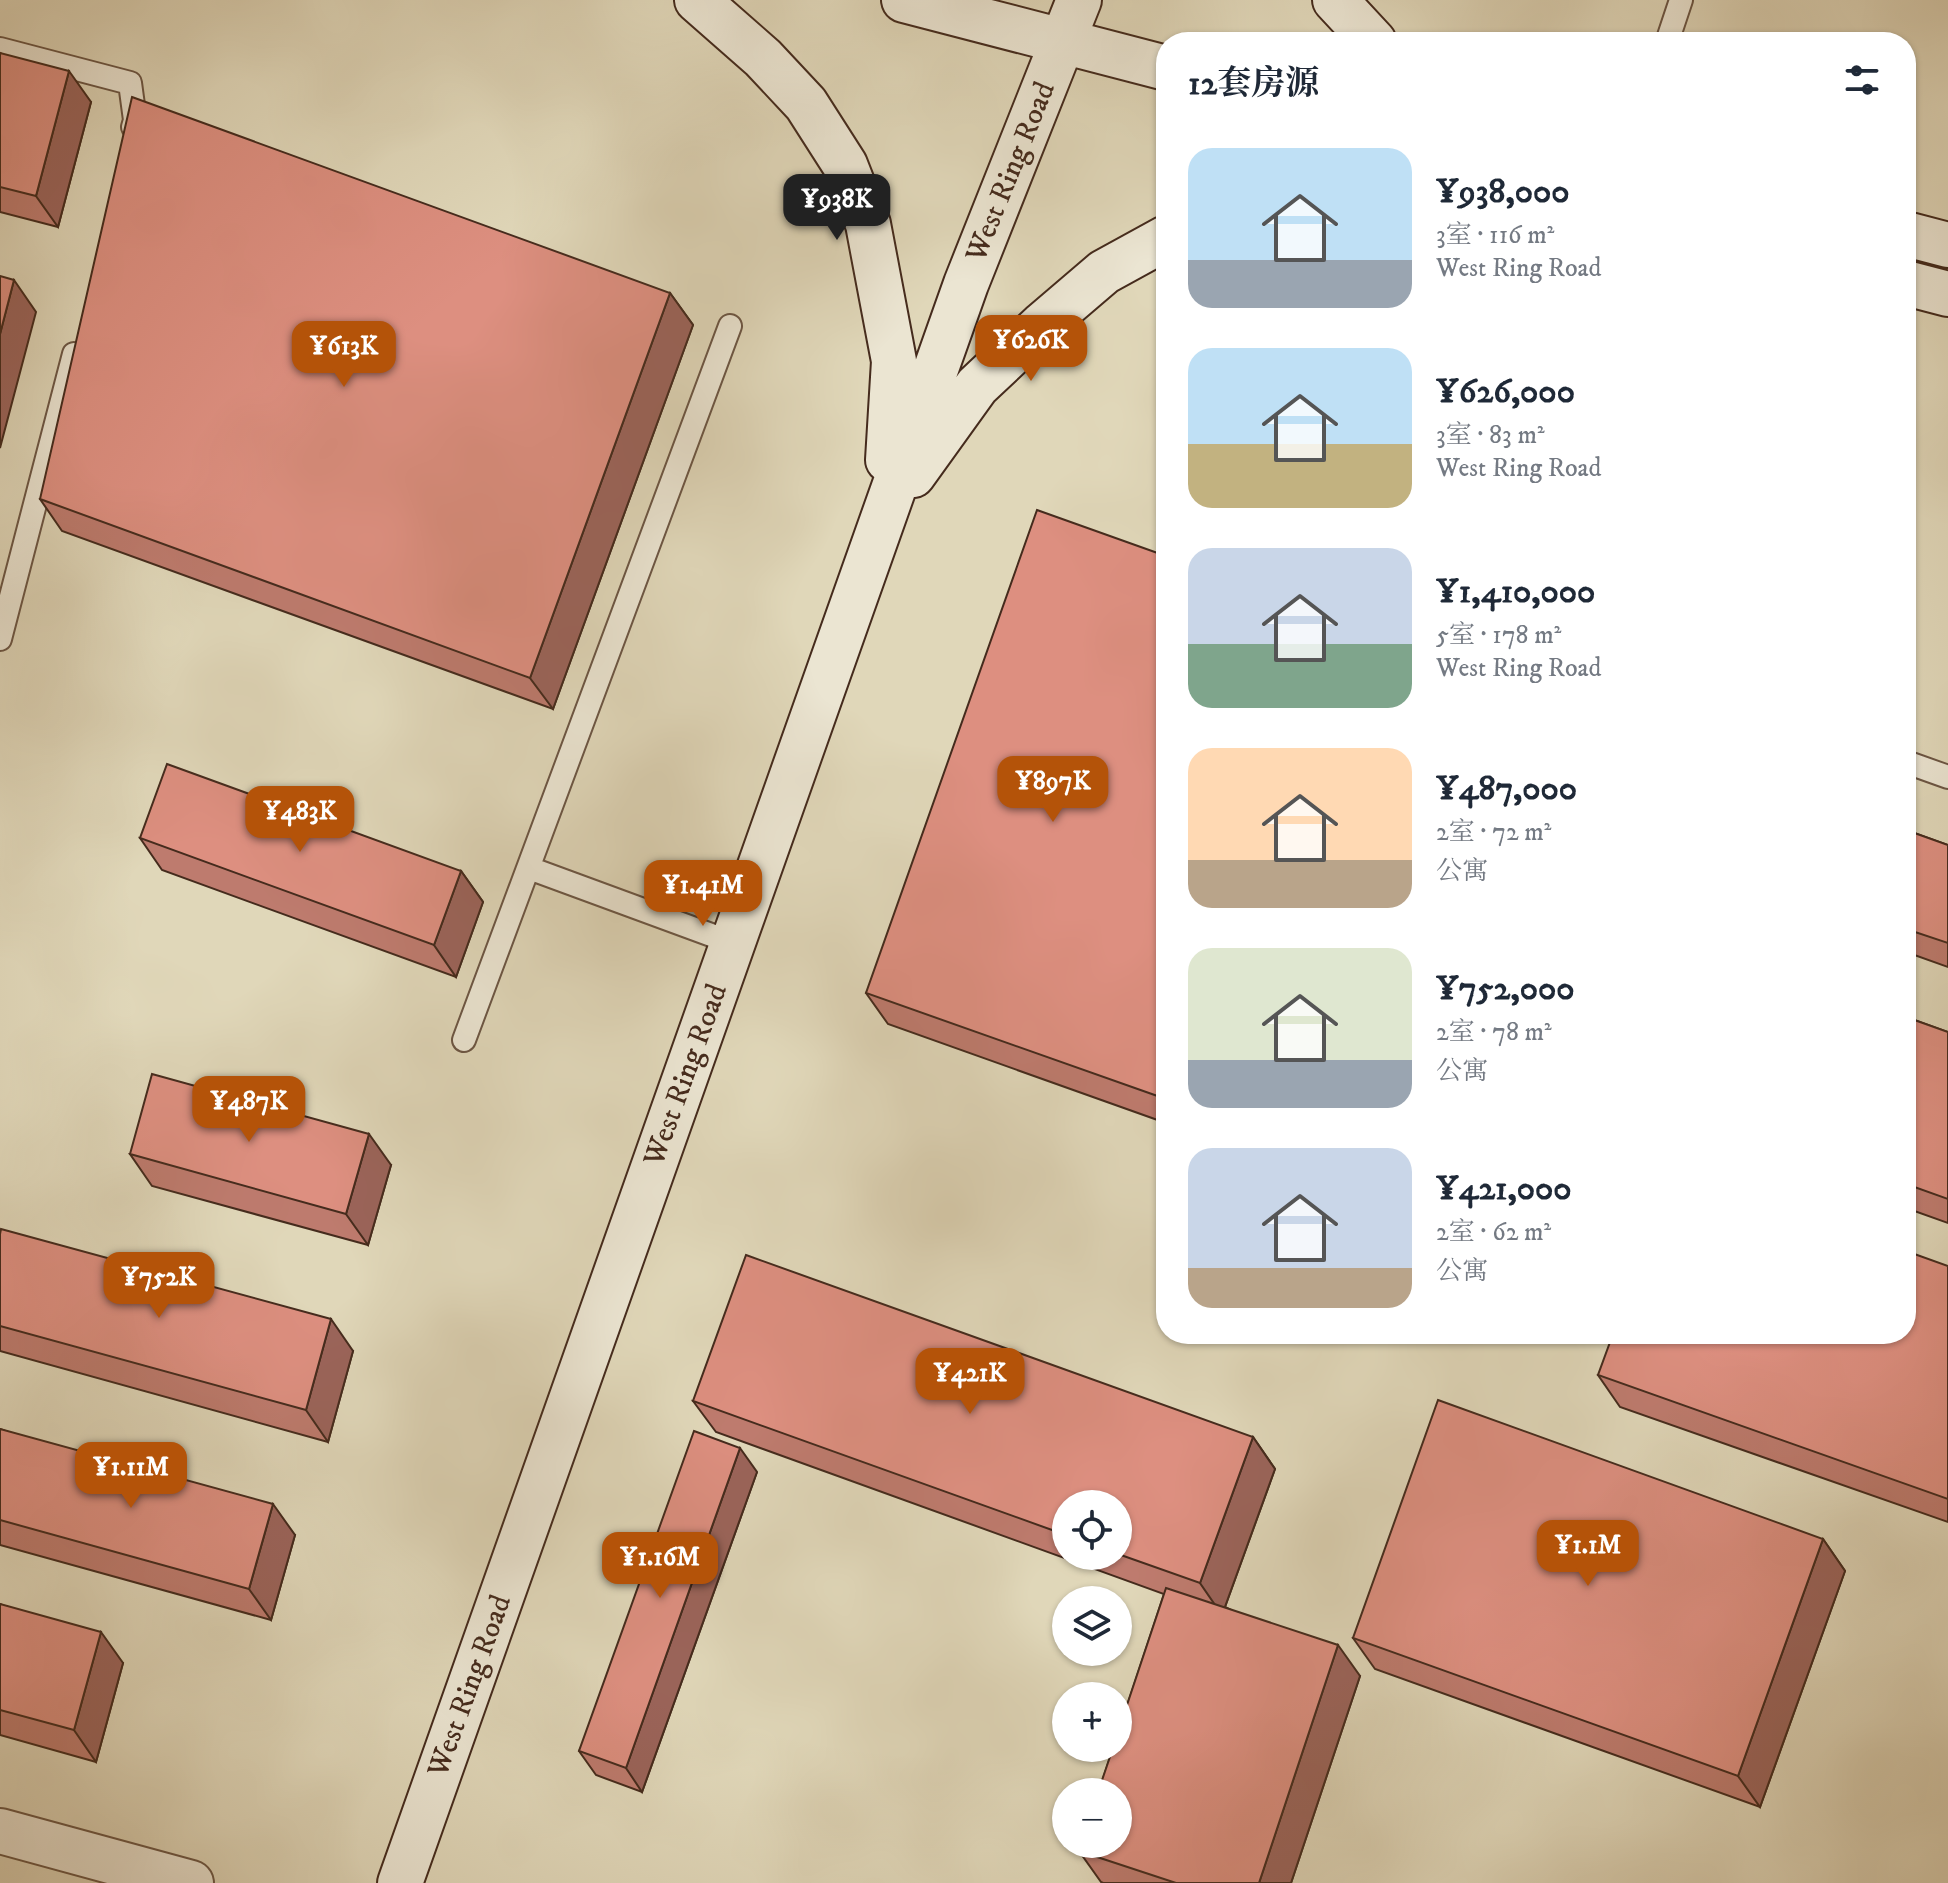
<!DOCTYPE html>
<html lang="zh">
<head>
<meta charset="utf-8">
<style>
	body { margin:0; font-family:"IM FELL DW Pica","Noto Serif SC",serif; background:#f6f6f7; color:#1f2937; height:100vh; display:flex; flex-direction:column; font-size:30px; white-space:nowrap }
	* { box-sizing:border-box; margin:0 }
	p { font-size:26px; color:#747a83 }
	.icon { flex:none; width:44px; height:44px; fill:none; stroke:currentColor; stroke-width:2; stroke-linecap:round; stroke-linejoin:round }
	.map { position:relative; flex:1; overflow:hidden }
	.sheet { position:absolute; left:1156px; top:32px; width:760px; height:1312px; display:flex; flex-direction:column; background:#fff; border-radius:32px; box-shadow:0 2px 6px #0004 }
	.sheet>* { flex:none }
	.buttons { position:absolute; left:1052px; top:1490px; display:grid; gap:16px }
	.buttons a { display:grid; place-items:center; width:80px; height:80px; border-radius:50%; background:#fff; box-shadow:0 2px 6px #0004; font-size:40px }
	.price { position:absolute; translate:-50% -68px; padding:0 18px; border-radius:16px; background:#b45309; color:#fff; font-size:26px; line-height:52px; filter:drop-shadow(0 2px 4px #0008) }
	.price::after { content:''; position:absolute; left:50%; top:48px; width:24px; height:18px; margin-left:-12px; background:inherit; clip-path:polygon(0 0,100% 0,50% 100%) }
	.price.on { background:#222; color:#fff }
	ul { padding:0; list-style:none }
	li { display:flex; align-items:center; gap:24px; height:200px; padding:0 32px }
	li span { display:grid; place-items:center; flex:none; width:224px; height:160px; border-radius:24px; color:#555 }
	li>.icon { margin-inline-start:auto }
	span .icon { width:96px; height:96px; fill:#fffc; stroke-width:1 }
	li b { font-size:34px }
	h2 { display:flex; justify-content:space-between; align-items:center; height:96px; padding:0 32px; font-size:34px }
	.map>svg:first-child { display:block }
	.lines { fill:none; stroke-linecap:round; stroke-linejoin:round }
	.lane-casing { stroke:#6c5644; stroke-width:26 }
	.street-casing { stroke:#6c5644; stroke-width:48 }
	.secondary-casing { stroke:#452b1d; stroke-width:48 }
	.lane { stroke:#ebe5d2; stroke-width:22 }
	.street { stroke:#ebe5d2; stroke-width:44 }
	.secondary { stroke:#ebe5d2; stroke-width:44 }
	.wall { fill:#be7b6e; stroke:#452b1d; stroke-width:2; fill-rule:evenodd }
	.shaded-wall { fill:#9b645a; stroke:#452b1d; stroke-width:2 }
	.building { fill:#dd8f80; stroke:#452b1d; stroke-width:2 }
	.labels { text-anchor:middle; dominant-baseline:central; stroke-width:6; stroke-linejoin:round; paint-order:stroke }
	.street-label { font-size:30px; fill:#452b1d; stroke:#ebe5d2 }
</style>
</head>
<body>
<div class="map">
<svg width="1948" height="1883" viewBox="0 0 1948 1883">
	<rect width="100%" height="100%" fill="#e0d7b9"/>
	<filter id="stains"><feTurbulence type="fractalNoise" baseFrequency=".0025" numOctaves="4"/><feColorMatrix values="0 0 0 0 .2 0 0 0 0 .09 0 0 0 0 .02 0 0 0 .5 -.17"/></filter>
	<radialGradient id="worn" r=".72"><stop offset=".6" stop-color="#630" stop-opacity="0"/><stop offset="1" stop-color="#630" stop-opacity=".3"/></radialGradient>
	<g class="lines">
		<g class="lane-casing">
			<path id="lane" d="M 1667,42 L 1681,0
				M 0,49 L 130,83 L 135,120 L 133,127
				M 0,639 L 74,354
				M 1906,762 L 1948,777
				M 529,868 L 733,943
				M 464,1040 L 730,326"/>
		</g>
		<g class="street-casing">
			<path id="street" d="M 0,1831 L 191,1883"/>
		</g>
		<g class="secondary-casing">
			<path id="secondary" d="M 697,0 L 763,58 L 806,104 L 845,165 L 868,224 L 894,361 L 888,460
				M 904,0 L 1166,68
				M 1335,0 L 1374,42
				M 1906,234 L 1948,245
				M 1906,283 L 1948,294
				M 913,475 L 977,386 L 1042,325 L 1104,272 L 1166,238
				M 400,1883 L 966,284 L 1079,0"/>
		</g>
		<use href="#lane" class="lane"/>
		<use href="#street" class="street"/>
		<use href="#secondary" class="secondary"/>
	</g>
	<path class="wall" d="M 0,53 L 91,102 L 58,227 L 0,212 Z
		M 670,293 L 693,325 L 553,709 L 62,531 L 40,499 Z
		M 1166,556 L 1166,1123 L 888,1024 L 866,993 Z
		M 1906,830 L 1948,845 L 1948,967 L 1906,952 Z
		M 140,838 L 461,871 L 483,902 L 456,977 L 162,870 Z
		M 1906,1017 L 1948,1032 L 1948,1223 L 1906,1208 Z
		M 130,1154 L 391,1165 L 368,1245 L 152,1186 Z
		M 0,1234 L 353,1351 L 328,1442 L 0,1351 Z
		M 1948,1266 L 1948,1522 L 1620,1407 L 1598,1375 Z
		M 693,1401 L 1253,1437 L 1275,1469 L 1225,1607 L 1360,1676 L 1291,1883 L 1103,1883 L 1101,1882 L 1079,1851 L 1164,1594 L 716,1432 ZM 1066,1504 L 1118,1504 L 1118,1556 L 1066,1556 Z
		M 0,1429 L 295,1535 L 271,1620 L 0,1545 Z
		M 757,1472 L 642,1792 L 596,1775 L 579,1751 Z
		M 1823,1539 L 1845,1571 L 1760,1807 L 1375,1669 L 1353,1638 Z
		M 0,1604 L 123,1663 L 96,1762 L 0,1735 Z"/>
	<path class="shaded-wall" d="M 69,71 L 91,102 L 58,227 L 36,196 Z
		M 14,280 L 36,312 L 0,448 L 0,334 Z
		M 670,293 L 693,325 L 553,709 L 530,678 Z
		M 461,871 L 483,902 L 456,977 L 434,945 Z
		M 369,1134 L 391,1165 L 368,1245 L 346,1214 Z
		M 331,1319 L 353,1351 L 328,1442 L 306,1410 Z
		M 1253,1437 L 1275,1469 L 1222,1615 L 1200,1583 Z
		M 740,1448 L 757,1472 L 642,1792 L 626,1768 Z
		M 273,1504 L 295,1535 L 271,1620 L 249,1589 Z
		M 1823,1539 L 1845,1571 L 1760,1807 L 1738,1776 Z
		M 101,1632 L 123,1663 L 96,1762 L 74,1730 Z
		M 1338,1645 L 1360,1676 L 1291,1883 L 1259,1883 Z"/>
	<path class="building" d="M 0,53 L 69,71 L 36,196 L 0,187 Z
		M 132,97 L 670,293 L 530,678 L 40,499 Z
		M 0,276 L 14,280 L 0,334 Z
		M 1037,510 L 1166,556 L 1166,1099 L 866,993 Z
		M 167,764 L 461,871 L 434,945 L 140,838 Z
		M 1906,830 L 1948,845 L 1948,943 L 1906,929 Z
		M 1906,1017 L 1948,1032 L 1948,1199 L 1906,1184 Z
		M 152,1074 L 369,1134 L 346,1214 L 130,1154 Z
		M 1,1229 L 331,1319 L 306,1410 L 0,1326 L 0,1234 Z
		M 1906,1251 L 1948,1266 L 1948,1499 L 1598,1375 L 1613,1334 L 1906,1334 Z
		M 746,1255 L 1253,1437 L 1200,1583 L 1118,1554 L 1118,1504 L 1066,1504 L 1066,1535 L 693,1401 Z
		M 1438,1400 L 1823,1539 L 1738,1776 L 1353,1638 Z
		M 0,1429 L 273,1504 L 249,1589 L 0,1520 Z
		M 694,1431 L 740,1448 L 626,1768 L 579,1751 Z
		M 1166,1588 L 1338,1645 L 1259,1883 L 1176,1883 L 1079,1851 L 1081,1844 L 1118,1844 L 1118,1792 L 1098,1792 L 1113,1748 L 1118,1748 L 1118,1732 Z
		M 0,1604 L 101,1632 L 74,1730 L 0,1710 Z"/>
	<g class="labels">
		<g class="street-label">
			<text transform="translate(1011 172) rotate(-68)">West Ring Road</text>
			<text transform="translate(686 1075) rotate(-70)">West Ring Road</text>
			<text transform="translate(470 1686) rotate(-70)">West Ring Road</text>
		</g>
	</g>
	<rect width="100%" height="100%" filter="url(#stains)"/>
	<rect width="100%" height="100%" fill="url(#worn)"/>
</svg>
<div class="buttons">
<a><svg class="icon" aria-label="locate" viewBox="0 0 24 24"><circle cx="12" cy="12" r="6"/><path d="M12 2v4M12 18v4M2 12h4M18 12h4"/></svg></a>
<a><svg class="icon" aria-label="layers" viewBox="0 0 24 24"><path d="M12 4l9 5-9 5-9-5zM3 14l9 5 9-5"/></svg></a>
<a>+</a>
<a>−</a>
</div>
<b class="price on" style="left:837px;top:242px">¥938K</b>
<b class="price" style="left:1031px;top:383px">¥626K</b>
<b class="price" style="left:344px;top:389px">¥613K</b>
<b class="price" style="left:1053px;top:824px">¥897K</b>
<b class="price" style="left:300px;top:854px">¥483K</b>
<b class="price" style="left:703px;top:928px">¥1.41M</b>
<b class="price" style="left:249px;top:1144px">¥487K</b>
<b class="price" style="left:159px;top:1320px">¥752K</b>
<b class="price" style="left:970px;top:1416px">¥421K</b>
<b class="price" style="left:131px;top:1510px">¥1.11M</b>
<b class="price" style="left:1588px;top:1588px">¥1.1M</b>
<b class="price" style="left:660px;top:1600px">¥1.16M</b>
<section class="sheet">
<h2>12套房源<svg class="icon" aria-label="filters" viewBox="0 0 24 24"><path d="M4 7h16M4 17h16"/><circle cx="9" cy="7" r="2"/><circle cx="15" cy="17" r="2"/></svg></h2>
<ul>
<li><span style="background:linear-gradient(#bfe0f5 70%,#9aa5b1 0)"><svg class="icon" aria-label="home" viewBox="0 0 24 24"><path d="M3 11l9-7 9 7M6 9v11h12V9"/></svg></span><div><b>¥938,000</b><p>3室 · 116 m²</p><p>West Ring Road</p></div></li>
<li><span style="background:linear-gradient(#bfe0f5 60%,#c2b280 0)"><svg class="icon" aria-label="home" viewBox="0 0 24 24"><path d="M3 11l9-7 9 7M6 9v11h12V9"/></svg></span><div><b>¥626,000</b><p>3室 · 83 m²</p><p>West Ring Road</p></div></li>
<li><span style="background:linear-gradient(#c9d6e8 60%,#7fa58c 0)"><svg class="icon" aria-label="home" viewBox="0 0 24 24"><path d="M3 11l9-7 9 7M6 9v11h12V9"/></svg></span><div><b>¥1,410,000</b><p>5室 · 178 m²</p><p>West Ring Road</p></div></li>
<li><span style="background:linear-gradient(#ffd9b3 70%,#b9a48a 0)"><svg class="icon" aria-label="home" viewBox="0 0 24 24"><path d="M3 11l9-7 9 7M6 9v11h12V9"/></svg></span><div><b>¥487,000</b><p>2室 · 72 m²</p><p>公寓</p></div></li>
<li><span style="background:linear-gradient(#dfe7d0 70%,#9aa5b1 0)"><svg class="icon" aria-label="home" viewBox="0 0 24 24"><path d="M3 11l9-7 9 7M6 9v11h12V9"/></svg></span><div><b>¥752,000</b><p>2室 · 78 m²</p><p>公寓</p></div></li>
<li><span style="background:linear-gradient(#c9d6e8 75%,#b9a48a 0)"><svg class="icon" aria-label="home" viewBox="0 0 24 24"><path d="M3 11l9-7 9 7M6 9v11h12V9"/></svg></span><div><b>¥421,000</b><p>2室 · 62 m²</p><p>公寓</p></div></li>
</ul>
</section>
</div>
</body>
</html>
